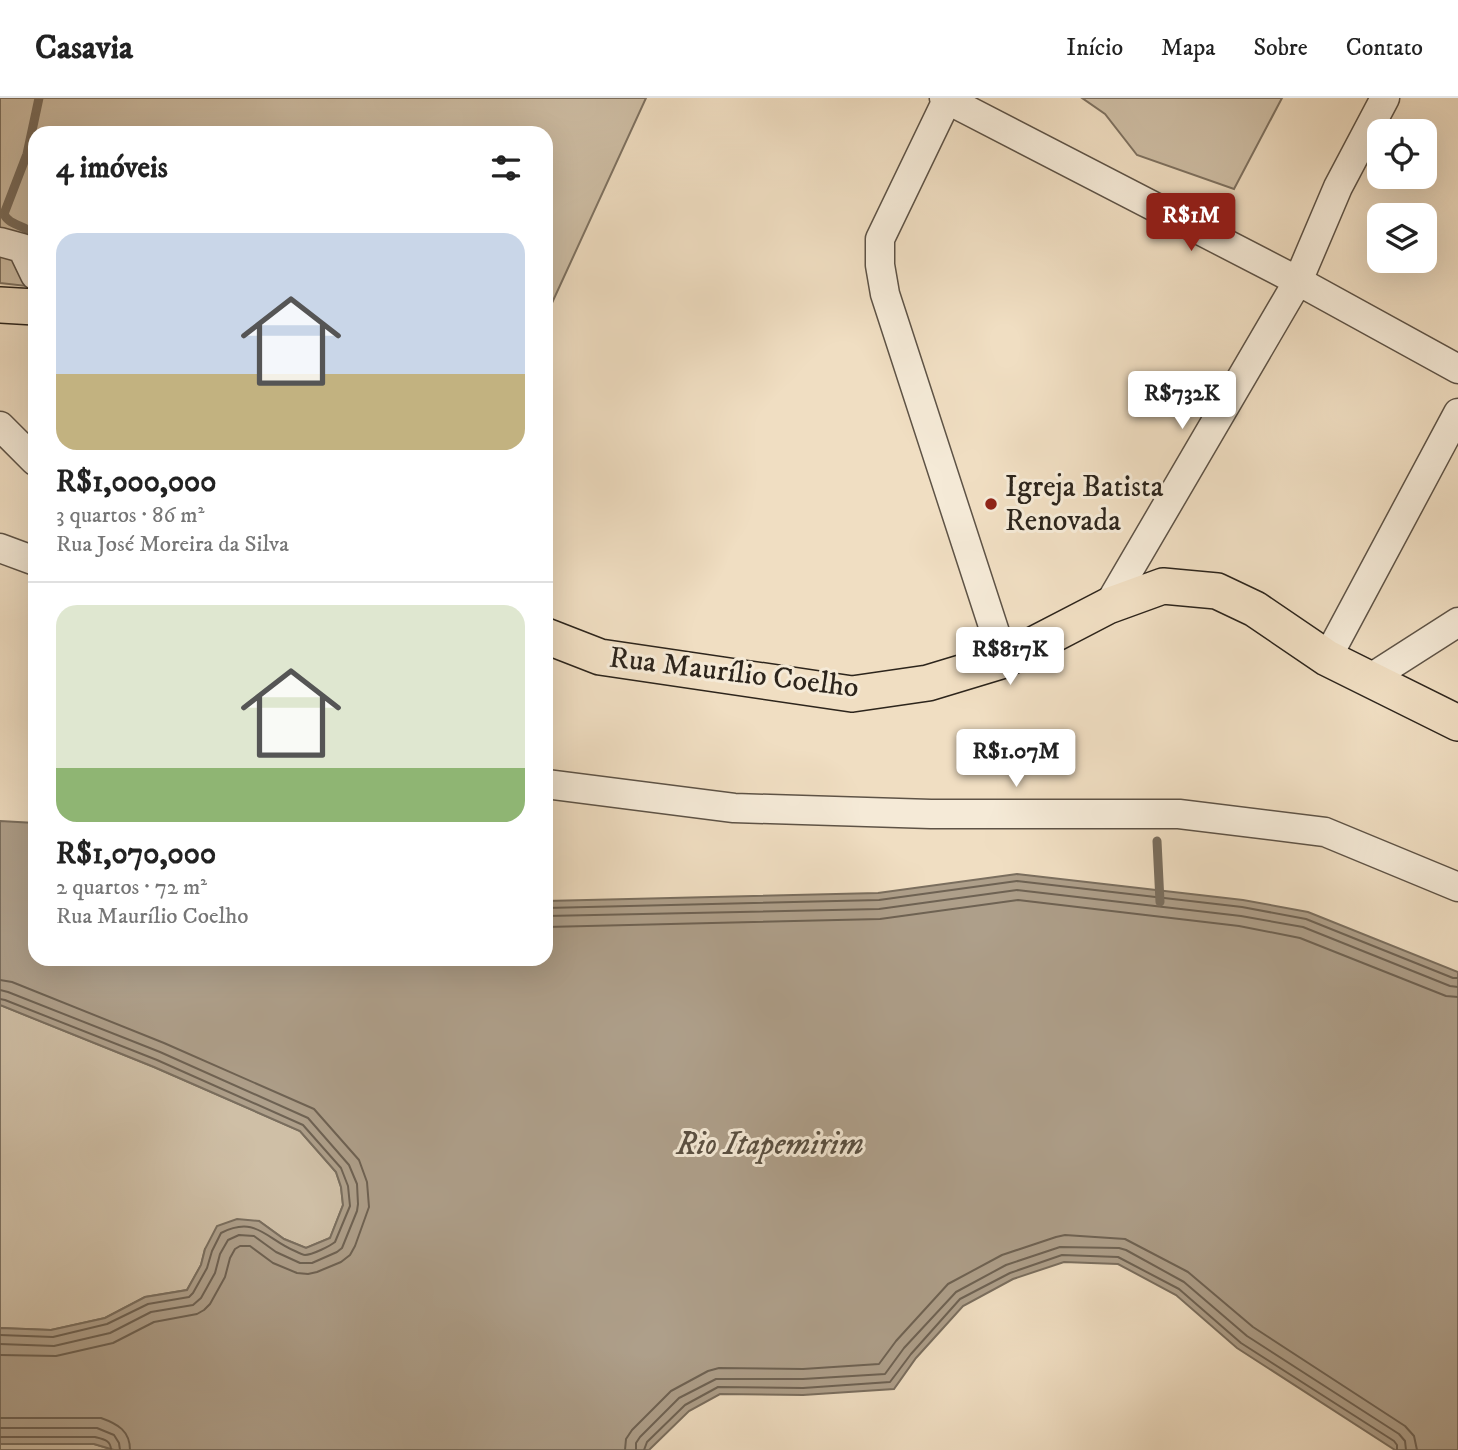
<!DOCTYPE html>
<html lang="pt">
<head>
<meta charset="utf-8">
<style>
	body { margin:0; font-family:"IM FELL DW Pica",serif; background:#f2f2f2; color:#222; height:100vh; display:flex; flex-direction:column; font-size:26px; white-space:nowrap }
	* { box-sizing:border-box; margin:0 }
	p { font-size:23px; color:#767676 }
	.icon { flex:none; width:38px; height:38px; fill:none; stroke:currentColor; stroke-width:2; stroke-linecap:round; stroke-linejoin:round }
	.map { position:relative; flex:1; overflow:hidden }
	.panel { position:absolute; left:28px; top:28px; width:525px; height:840px; display:flex; flex-direction:column; background:#fff; border-radius:21px; box-shadow:0 7px 28px #0002 }
	.panel>* { flex:none }
	.tools { position:absolute; left:1367px; top:21px; display:grid; gap:14px }
	.tools a { display:grid; place-items:center; width:70px; height:70px; border-radius:14px; background:#fff; box-shadow:0 7px 28px #0002; font-size:35px }
	.price { position:absolute; translate:-50% -60px; padding:0 16px; border-radius:7px; background:#fff; color:#222; font-size:23px; line-height:46px; filter:drop-shadow(0 2px 4px #0008) }
	.price::after { content:''; position:absolute; left:50%; top:42px; width:21px; height:16px; margin-left:-10px; background:inherit; clip-path:polygon(0 0,100% 0,50% 100%) }
	.price.active { background:#8f2418; color:#fff }
	ul { padding:0; list-style:none }
	li { display:grid; align-content:center; gap:14px; height:371px; padding:0 28px }
	li+li { border-top:2px solid #e0e0e0 }
	li span { display:grid; place-items:center; height:217px; border-radius:21px; color:#555 }
	li>.icon { margin-inline-start:auto }
	span .icon { width:126px; height:126px; fill:#fffc; stroke-width:1 }
	li b { font-size:30px }
	h2 { display:flex; justify-content:space-between; align-items:center; height:84px; padding:0 28px; font-size:30px }
	header { display:flex; align-items:center; gap:42px; box-sizing:border-box; height:98px; padding:0 35px; background:#fff; border-bottom:2px solid #e0e0e0 }
	header strong { font-size:33px }
	nav { display:flex; gap:38px; margin-inline-start:auto; font-size:24px }
	.map>svg:first-child { display:block }
	.green { fill:#cfbfa6; stroke:#7e7261; stroke-width:2 }
	.water { fill:#ae9f8a; stroke:#7a6e5e; stroke-width:2 }
	.lines { fill:none; stroke-linecap:round; stroke-linejoin:round }
	.shore { stroke:#6e6253; stroke-width:2 }
	.stream { stroke:#7a6e5e; stroke-width:9 }
	.minor-casing { stroke:#5e5346; stroke-width:31 }
	.major-casing { stroke:#2d251c; stroke-width:38 }
	.minor { stroke:#f5ead7; stroke-width:28 }
	.major { stroke:#f0dec2; stroke-width:35 }
	.poi-dot { fill:#8f2418; stroke:#f5ead7; stroke-width:2.5 }
	.labels { text-anchor:middle; dominant-baseline:central; stroke-width:6; stroke-linejoin:round; paint-order:stroke }
	.poi-label { font-size:30px; fill:#2d251c; stroke:#f5ead7; text-anchor:start }
	.street-label { font-size:30px; fill:#2d251c; stroke:#f5ead7 }
	.water-label { font-size:32px; font-style:italic; fill:#5a5042; stroke:#f5ead7 }
</style>
</head>
<body>
<header>
<strong>Casavia</strong>
<nav><a>Início</a><a>Mapa</a><a>Sobre</a><a>Contato</a></nav>
</header>
<div class="map">
<svg width="1458" height="1352" viewBox="0 0 1458 1352">
	<rect width="100%" height="100%" fill="#f0dec2"/>
	<filter id="stains"><feTurbulence type="fractalNoise" baseFrequency=".00286" numOctaves="4"/><feColorMatrix values="0 0 0 0 .2 0 0 0 0 .09 0 0 0 0 .02 0 0 0 .5 -.17"/></filter>
	<radialGradient id="worn" r=".72"><stop offset=".6" stop-color="#630" stop-opacity="0"/><stop offset="1" stop-color="#630" stop-opacity=".3"/></radialGradient>
	<path class="green" d="M 0,0 L 646,0 L 546,218 L 546,35 L 35,35 L 35,189 L 0,185 Z
		M 1082,0 L 1282,0 L 1234,91 L 1137,57 L 1105,16 Z
		M 0,907 L 154,969 L 300,1033 L 336,1074 L 341,1089 L 343,1107 L 330,1140 L 306,1150 L 284,1141 L 259,1123 L 205,1151 L 201,1167 L 187,1192 L 145,1199 L 105,1220 L 51,1232 L 0,1230 Z
		M 0,1346 L 94,1346 L 114,1352 L 0,1352 Z"/>
	<path class="water" d="M 0,723 L 35,725 L 35,861 L 546,861 L 546,803 L 878,795 L 1017,776 L 1243,802 L 1308,814 L 1458,874 L 1458,1352 L 1395,1352 L 1237,1250 L 1176,1197 L 1118,1166 L 1064,1164 L 1013,1181 L 963,1208 L 916,1260 L 894,1291 L 803,1297 L 720,1296 L 689,1313 L 649,1352 L 114,1352 L 94,1346 L 0,1346 L 0,1230 L 51,1232 L 105,1220 L 145,1199 L 187,1192 L 201,1167 L 205,1151 L 217,1128 L 237,1121 L 259,1123 L 284,1141 L 306,1150 L 330,1140 L 343,1107 L 341,1089 L 336,1074 L 300,1033 L 154,969 L 0,907 Z"/>
	<g class="lines">
		<path class="shore" d="M 546,810 L 879,802 L 1017,783 L 1242,809 L 1306,821 L 1453,880 L 1458,880
			M 546,818 L 879,811 L 1017,792 L 1241,818 L 1303,829 L 1450,888 L 1458,889
			M 546,829 L 880,821 L 1018,802 L 1239,828 L 1300,840 L 1446,898 L 1458,899
			M 0,882 L 12,884 L 164,945 L 314,1011 L 359,1062 L 367,1084 L 369,1109 L 355,1148 L 350,1157 L 341,1164 L 317,1174 L 308,1176 L 297,1175 L 273,1165 L 250,1148 L 240,1148 L 235,1151 L 230,1160 L 225,1179 L 210,1206 L 204,1212 L 197,1216 L 154,1224 L 113,1245 L 56,1258 L 0,1257
			M 0,892 L 8,894 L 160,954 L 308,1020 L 349,1067 L 357,1086 L 358,1106 L 357,1113 L 342,1150 L 337,1154 L 312,1165 L 300,1165 L 276,1154 L 254,1138 L 239,1137 L 228,1142 L 220,1156 L 215,1175 L 201,1200 L 193,1207 L 151,1214 L 110,1235 L 54,1248 L 0,1246
			M 0,901 L 5,902 L 157,962 L 303,1027 L 341,1070 L 348,1088 L 350,1108 L 335,1144 C 330,1148 312,1157 305,1157 C 304,1157 297,1154 295,1153 C 266,1141 256,1117 221,1135 L 212,1153 L 207,1170 L 193,1195 L 189,1199 L 148,1206 L 107,1226 L 53,1239 L 0,1237
			M 0,1320 L 101,1320 C 118,1326 130,1333 130,1352
			M 0,1330 L 97,1330 L 114,1337 L 119,1345 L 120,1352
			M 0,1339 L 95,1339 C 103,1341 111,1342 111,1352
			M 625,1352 L 626,1341 L 632,1332 L 671,1293 L 708,1273 L 719,1270 L 803,1271 L 879,1266 L 896,1243 L 948,1186 L 1002,1157 L 1056,1139 L 1065,1137 L 1125,1141 L 1188,1174 L 1253,1229 L 1405,1328 L 1414,1338 L 1417,1352
			M 636,1352 L 636,1345 L 640,1339 L 679,1300 L 716,1281 L 803,1281 L 885,1276 L 904,1250 L 956,1194 L 1006,1167 L 1060,1149 L 1119,1150 L 1126,1152 L 1184,1184 L 1247,1238 L 1399,1336 L 1405,1343 L 1406,1352
			M 644,1352 L 647,1344 L 685,1307 L 718,1289 L 803,1290 L 890,1284 L 911,1256 L 960,1201 L 1010,1175 L 1062,1157 L 1118,1159 L 1179,1191 L 1241,1245 L 1394,1343 L 1397,1347 L 1397,1352"/>
		<path class="stream" d="M 35,137 C 26,127 9,128 4,116 L 27,56 L 39,0
			M 1157,743 L 1160,804"/>
		<g class="minor-casing">
			<path id="minor" d="M 944,0 L 1298,183 L 1458,271
				M 947,2 L 880,141 L 880,167 L 885,196 L 1004,562
				M 0,144 L 22,150 L 35,177
				M 0,328 L 35,363
				M 0,450 L 35,463
				M 1108,508 L 1298,183 L 1338,89 L 1385,0
				M 1327,560 L 1458,315
				M 1369,581 L 1458,524
				M 546,686 L 734,710 L 931,716 L 1179,716 L 1325,734 L 1458,789"/>
		</g>
		<g class="major-casing">
			<path id="major" d="M 0,207 L 35,209
				M 546,538 L 600,559 L 852,596 L 928,585 L 1004,562 L 1108,508 L 1163,488 L 1217,493 L 1255,511 L 1327,560 L 1458,625"/>
		</g>
		<use href="#minor" class="minor"/>
		<use href="#major" class="major"/>
	</g>
	<circle class="poi-dot" cx="991" cy="406" r="7"/>
	<g class="labels">
		<g class="poi-label">
			<text x="1005" y="389">Igreja Batista<tspan x="1005" dy="34">Renovada</tspan></text>
		</g>
		<g class="street-label">
			<text transform="translate(734 575) rotate(7)">Rua Maurílio Coelho</text>
		</g>
		<g class="water-label">
			<text x="770" y="1047">Rio Itapemirim</text>
		</g>
	</g>
	<rect width="100%" height="100%" filter="url(#stains)"/>
	<rect width="100%" height="100%" fill="url(#worn)"/>
</svg>
<div class="tools">
<a><svg class="icon" aria-label="locate" viewBox="0 0 24 24"><circle cx="12" cy="12" r="6"/><path d="M12 2v4M12 18v4M2 12h4M18 12h4"/></svg></a>
<a><svg class="icon" aria-label="layers" viewBox="0 0 24 24"><path d="M12 4l9 5-9 5-9-5zM3 14l9 5 9-5"/></svg></a>
</div>
<b class="price active" style="left:1191px;top:155px">R$1M</b>
<b class="price" style="left:1182px;top:333px">R$732K</b>
<b class="price" style="left:1010px;top:589px">R$817K</b>
<b class="price" style="left:1016px;top:691px">R$1.07M</b>
<section class="panel">
<h2>4 imóveis<svg class="icon" aria-label="filters" viewBox="0 0 24 24"><path d="M4 7h16M4 17h16"/><circle cx="9" cy="7" r="2"/><circle cx="15" cy="17" r="2"/></svg></h2>
<ul>
<li><span style="background:linear-gradient(#c9d6e8 65%,#c2b280 0)"><svg class="icon" aria-label="home" viewBox="0 0 24 24"><path d="M3 11l9-7 9 7M6 9v11h12V9"/></svg></span><div><b>R$1,000,000</b><p>3 quartos · 86 m²</p><p>Rua José Moreira da Silva</p></div></li>
<li><span style="background:linear-gradient(#dfe7d0 75%,#8fb573 0)"><svg class="icon" aria-label="home" viewBox="0 0 24 24"><path d="M3 11l9-7 9 7M6 9v11h12V9"/></svg></span><div><b>R$1,070,000</b><p>2 quartos · 72 m²</p><p>Rua Maurílio Coelho</p></div></li>
</ul>
</section>
</div>
</body>
</html>
